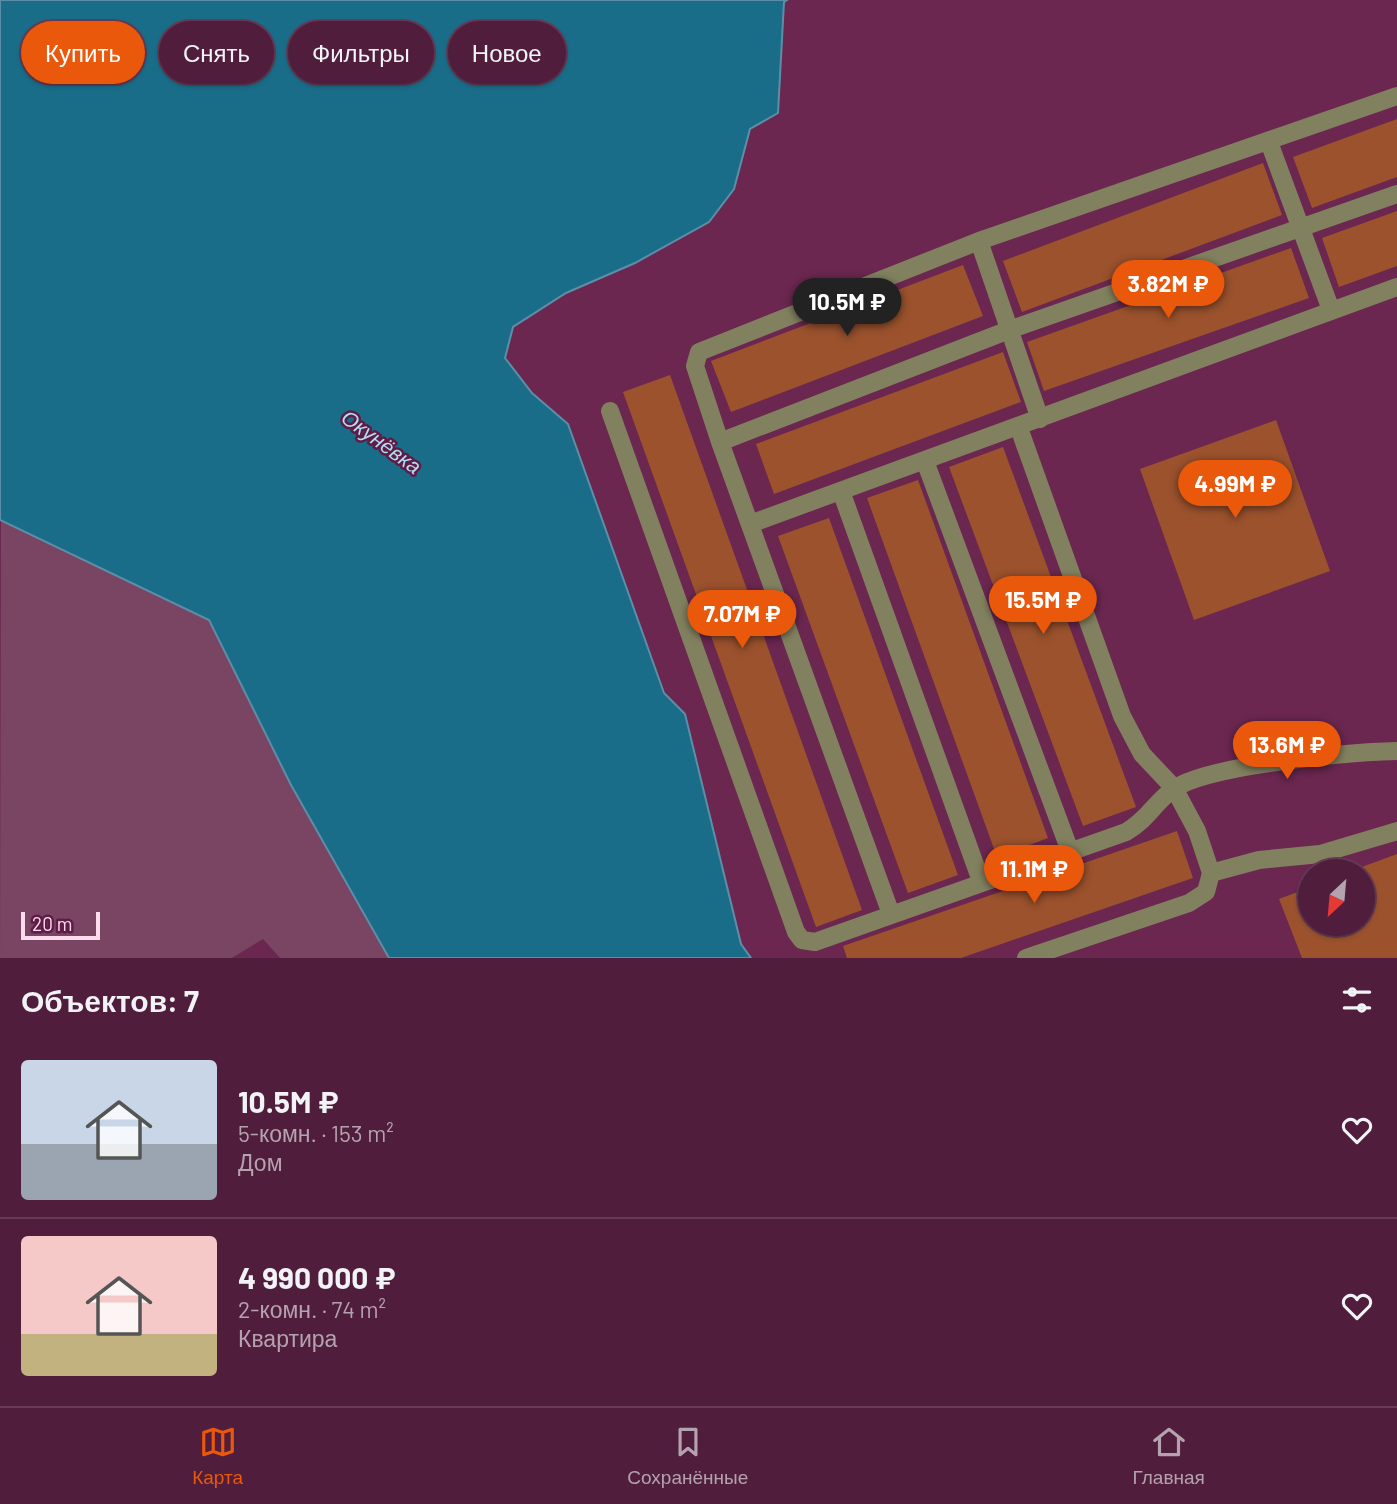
<!DOCTYPE html>
<html lang="ru">
<head>
<meta charset="utf-8">
<style>
	body { margin:0; font-family:Barlow,sans-serif; background:#5a2a47; color:#f1f3f6; height:100vh; display:flex; flex-direction:column; font-size:26px; white-space:nowrap }
	* { box-sizing:border-box; margin:0 }
	p { font-size:23px; color:#b4a2af }
	.icon { flex:none; width:38px; height:38px; fill:none; stroke:currentColor; stroke-width:2; stroke-linecap:round; stroke-linejoin:round }
	.map { position:relative; height:958px; overflow:hidden }
	.panel { display:flex; flex-direction:column; background:#501d3c; flex:1 }
	.panel>* { flex:none }
	.guide { position:absolute; left:21px; top:21px; width:700px; height:63px; display:flex; gap:14px }
	.needle { width:46px; rotate:206deg }
	.tools { position:absolute; left:1298px; top:859px; display:grid; gap:14px }
	.tools a { display:grid; place-items:center; width:77px; height:77px; border-radius:50%; background:#501d3c; box-shadow:0 2px 5px #0004,0 0 0 2px #673b56; font-size:35px }
	.scale { position:absolute; left:21px; bottom:18px; width:79px; box-sizing:border-box; padding-left:7px; border:4px solid #fedcee; border-top:0; font-size:19px; line-height:24px; white-space:nowrap; color:#fedcee; -webkit-text-stroke:5px #5f1c46; paint-order:stroke }
	.price { position:absolute; translate:-50% -60px; padding:0 16px; border-radius:24px; background:#ea580c; color:#fff; font-size:23px; line-height:46px; filter:drop-shadow(0 2px 4px #0008) }
	.price::after { content:''; position:absolute; left:50%; top:42px; width:21px; height:16px; margin-left:-10px; background:inherit; clip-path:polygon(0 0,100% 0,50% 100%) }
	.price.current { background:#222; color:#fff }
	ul { padding:0; list-style:none }
	li { display:flex; align-items:center; gap:21px; height:175px; padding:0 21px }
	li+li { border-top:2px solid #673b56 }
	li span { display:grid; place-items:center; flex:none; width:196px; height:140px; border-radius:7px; color:#555 }
	li>.icon { margin-inline-start:auto }
	span .icon { width:84px; height:84px; fill:#fffc; stroke-width:1 }
	li b { font-size:30px }
	h2 { display:flex; justify-content:space-between; align-items:center; height:84px; padding:0 21px; font-size:30px }
	.pill { padding:0 24px; border-radius:32px; background:#501d3c; box-shadow:0 2px 5px #0004,0 0 0 2px #673b56; font-size:24px; line-height:63px }
	.pill.current { background:#ea580c; color:#fff }
	.menu { display:flex; justify-content:space-around; align-items:center; height:98px; border-top:2px solid #673b56; background:#501d3c; font-size:19px; color:#b4a2af }
	.menu a { display:grid; justify-items:center; gap:4px }
	.menu .current { color:#ea580c }
	.map>svg:first-child { display:block }
	.green { fill:#7a4463 }
	.water { fill:#196d89; stroke:#5e8ea7; stroke-width:2 }
	.building { fill:#9b522d }
	.lines { fill:none; stroke-linecap:round; stroke-linejoin:round }
	.minor { stroke:#82815f; stroke-width:18 }
	.labels { text-anchor:middle; dominant-baseline:central; stroke-width:5; stroke-linejoin:round; paint-order:stroke }
	.water-label { font-size:21px; font-style:italic; fill:#b0def2; stroke:#5f1c46 }
</style>
</head>
<body>
<div class="map">
<svg width="1397" height="958" viewBox="0 0 1397 958">
	<rect width="100%" height="100%" fill="#6b2750"/>
	<path class="green" d="M 1,520 L 209,620 L 291,785 L 389,958 L 280,958 L 263,939 L 232,958 L 0,958 Z"/>
	<path class="water" d="M 0,0 L 787,0 L 784,2 L 778,113 L 750,129 L 734,189 L 709,222 L 635,263 L 566,293 L 513,327 L 505,358 L 532,393 L 568,424 L 664,693 L 685,714 L 741,944 L 751,958 L 389,958 L 291,785 L 209,620 L 0,520 Z"/>
	<path class="building" d="M 1397,119 L 1397,177 L 1312,208 L 1293,157 Z
		M 1263,163 L 1282,215 L 1022,312 L 1003,261 Z
		M 1397,211 L 1397,266 L 1339,287 L 1322,238 Z
		M 1291,248 L 1309,298 L 1044,391 L 1027,342 Z
		M 963,265 L 983,316 L 731,412 L 711,361 Z
		M 1003,352 L 1021,402 L 774,494 L 756,444 Z
		M 670,375 L 862,910 L 816,927 L 623,392 Z
		M 1276,420 L 1330,571 L 1194,620 L 1140,469 Z
		M 1003,447 L 1136,807 L 1083,826 L 949,467 Z
		M 918,480 L 1048,838 L 997,857 L 867,498 Z
		M 829,518 L 958,875 L 908,893 L 778,536 Z
		M 1177,831 L 1193,878 L 961,958 L 847,958 L 843,946 Z
		M 1397,854 L 1397,958 L 1302,958 L 1279,899 L 1311,887 L 1311,924 L 1363,924 L 1363,872 L 1351,871 Z"/>
	<g class="lines">
		<path class="minor" d="M 1269,142 L 1331,310
			M 979,241 L 1040,419
			M 610,411 L 796,932 L 802,940 L 815,942 L 1126,832 C 1150,818 1155,801 1174,789 C 1207,765 1353,752 1397,751
			M 1019,428 L 1122,716 L 1142,754 L 1174,788 L 1197,831 L 1211,873 L 1206,892 L 1189,903 L 1026,958
			M 720,442 L 1009,330 L 1397,194
			M 925,461 L 1070,851
			M 841,491 L 981,881
			M 750,524 L 1397,287
			M 1211,873 L 1259,860 L 1320,854 L 1397,831
			M 891,914 L 720,442 L 695,366 L 699,352 L 979,241 L 1397,96"/>
	</g>
	<g class="labels">
		<g class="water-label">
			<text transform="translate(382 441) rotate(36)">Окунёвка</text>
		</g>
	</g>
</svg>
<div class="tools">
<a><svg class="needle" viewBox="-14 -14 28 28"><path d="M0-13l5 13h-10z" fill="#e53935"/><path d="M0 13l5-13h-10z" fill="#b4a2af"/></svg></a>
</div>
<div class="scale">20 m</div>
<b class="price" style="left:1168px;top:320px">3.82M ₽</b>
<b class="price current" style="left:847px;top:338px">10.5M ₽</b>
<b class="price" style="left:1235px;top:520px">4.99M ₽</b>
<b class="price" style="left:1043px;top:636px">15.5M ₽</b>
<b class="price" style="left:742px;top:650px">7.07M ₽</b>
<b class="price" style="left:1287px;top:781px">13.6M ₽</b>
<b class="price" style="left:1034px;top:905px">11.1M ₽</b>
<div class="guide">
<a class="pill current">Купить</a>
<a class="pill">Снять</a>
<a class="pill">Фильтры</a>
<a class="pill">Новое</a>
</div>
</div>
<section class="panel">
<h2>Объектов: 7<svg class="icon" aria-label="filters" viewBox="0 0 24 24"><path d="M4 7h16M4 17h16"/><circle cx="9" cy="7" r="2"/><circle cx="15" cy="17" r="2"/></svg></h2>
<ul>
<li><span style="background:linear-gradient(#c9d6e8 60%,#9aa5b1 0)"><svg class="icon" aria-label="home" viewBox="0 0 24 24"><path d="M3 11l9-7 9 7M6 9v11h12V9"/></svg></span><div><b>10.5M ₽</b><p>5-комн. · 153 m²</p><p>Дом</p></div><svg class="icon" aria-label="heart" viewBox="0 0 24 24"><path d="M12 20l-8-8c-3-5 5-10 8-4 3-6 11-1 8 4z"/></svg></li>
<li><span style="background:linear-gradient(#f6c9c9 70%,#c2b280 0)"><svg class="icon" aria-label="home" viewBox="0 0 24 24"><path d="M3 11l9-7 9 7M6 9v11h12V9"/></svg></span><div><b>4 990 000 ₽</b><p>2-комн. · 74 m²</p><p>Квартира</p></div><svg class="icon" aria-label="heart" viewBox="0 0 24 24"><path d="M12 20l-8-8c-3-5 5-10 8-4 3-6 11-1 8 4z"/></svg></li>
</ul>
</section>
<nav class="menu">
<a class="current"><svg class="icon" aria-label="map" viewBox="0 0 24 24"><path d="M3 6l6-2 6 2 6-2v14l-6 2-6-2-6 2zM9 4v14M15 6v14"/></svg>Карта</a>
<a><svg class="icon" aria-label="saved" viewBox="0 0 24 24"><path d="M7 4h10v16l-5-4-5 4z"/></svg>Сохранённые</a>
<a><svg class="icon" aria-label="home" viewBox="0 0 24 24"><path d="M3 11l9-7 9 7M6 9v11h12V9"/></svg>Главная</a>
</nav>
</body>
</html>
